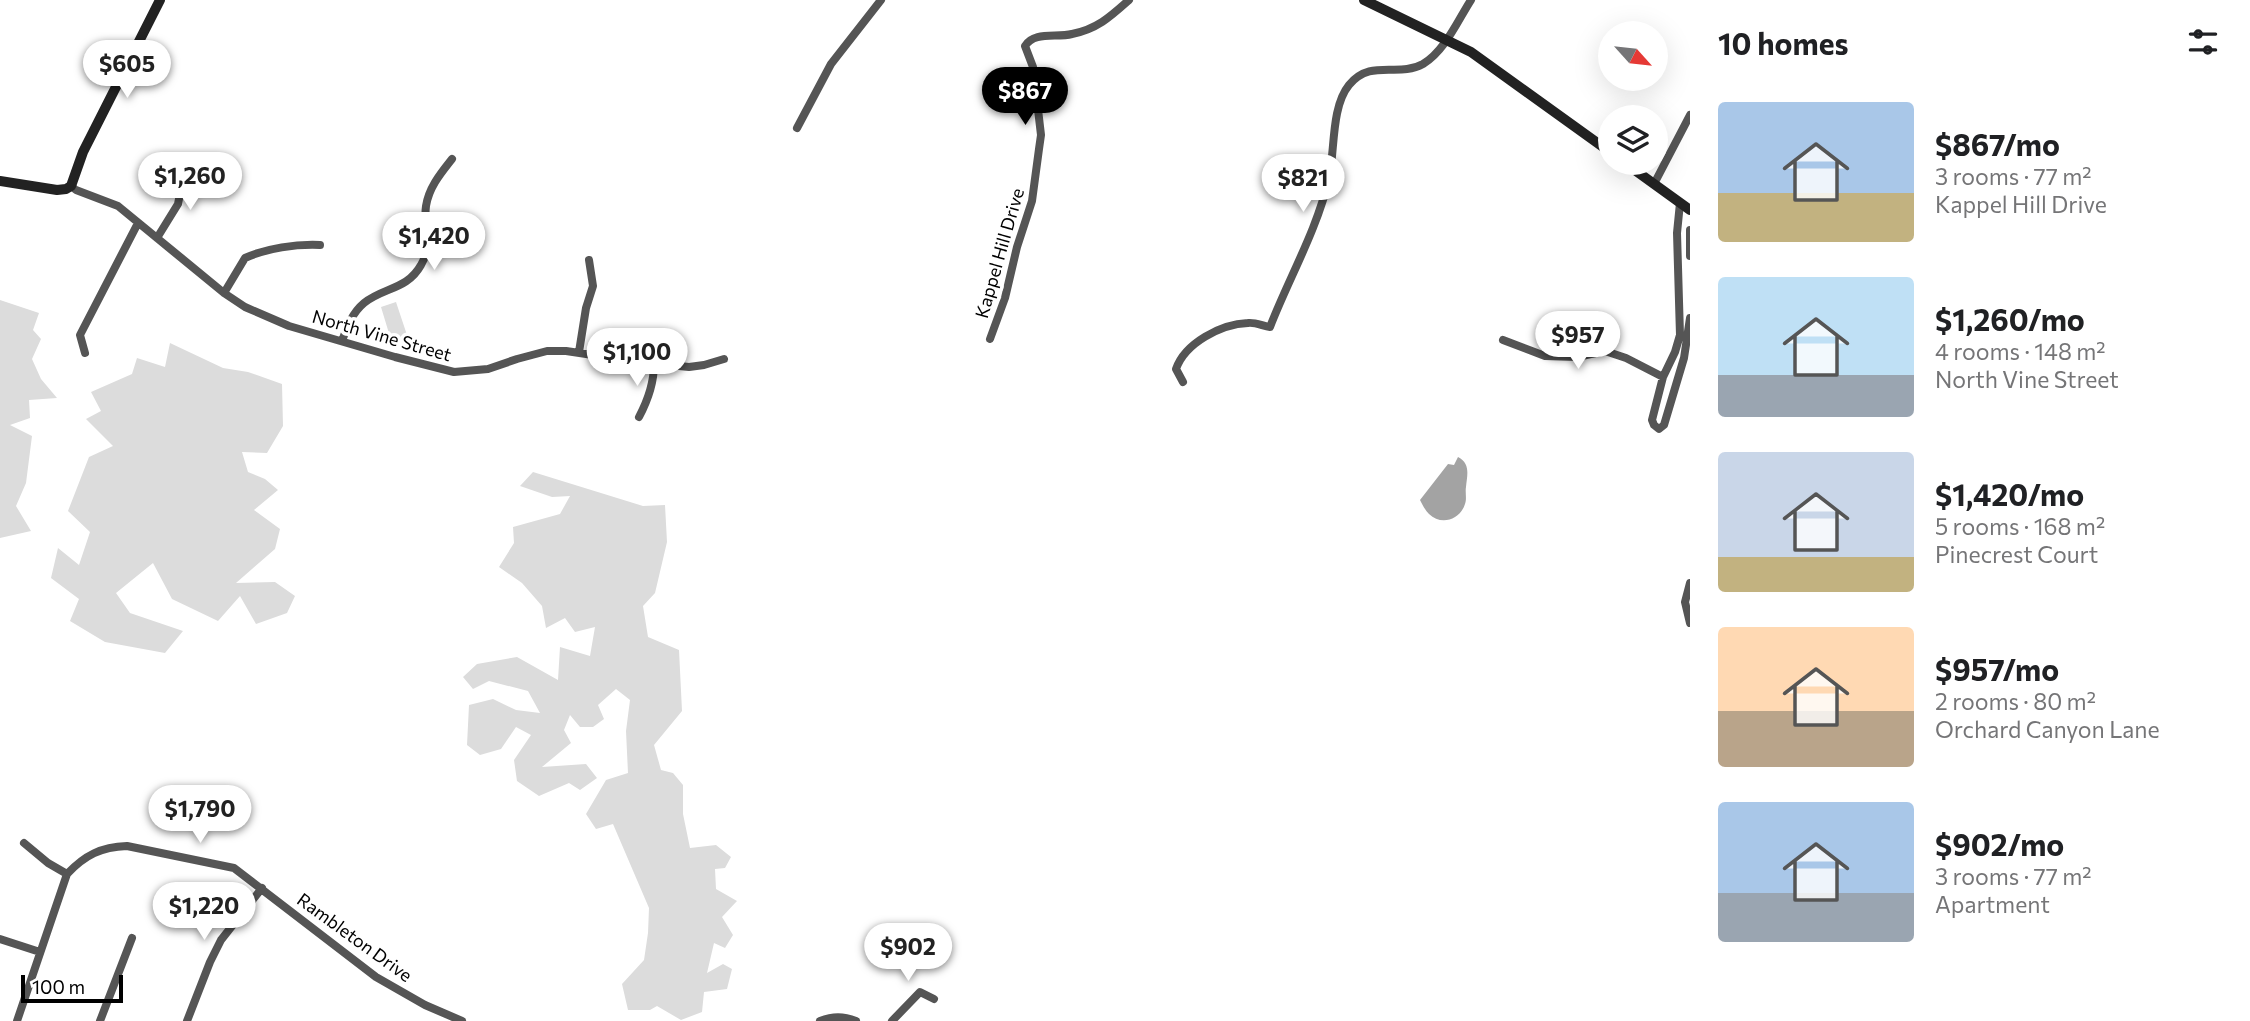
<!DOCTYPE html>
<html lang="en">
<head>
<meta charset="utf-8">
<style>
	body { margin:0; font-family:Commissioner,sans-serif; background:#f2f2f2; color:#202124; height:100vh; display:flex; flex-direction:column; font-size:26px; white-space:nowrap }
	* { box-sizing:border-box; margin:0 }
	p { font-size:23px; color:#757577 }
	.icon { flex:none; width:38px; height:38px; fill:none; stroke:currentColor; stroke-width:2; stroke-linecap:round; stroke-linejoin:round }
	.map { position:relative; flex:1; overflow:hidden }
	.sheet { display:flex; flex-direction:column; background:#fff; width:560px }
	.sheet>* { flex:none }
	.needle { width:46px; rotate:117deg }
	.controls { position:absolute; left:1598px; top:21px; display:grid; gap:14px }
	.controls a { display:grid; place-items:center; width:70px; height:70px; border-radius:50%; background:#fff; box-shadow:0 7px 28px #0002; font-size:35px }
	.scale { position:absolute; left:21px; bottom:18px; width:102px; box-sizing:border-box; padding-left:7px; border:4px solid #000; border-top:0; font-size:19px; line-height:24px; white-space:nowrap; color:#000; -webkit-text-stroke:5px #fff; paint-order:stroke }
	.price { position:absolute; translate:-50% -60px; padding:0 16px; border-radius:24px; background:#fff; color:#222; font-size:23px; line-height:46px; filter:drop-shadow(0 2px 4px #0008) }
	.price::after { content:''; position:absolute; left:50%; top:42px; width:21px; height:16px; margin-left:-10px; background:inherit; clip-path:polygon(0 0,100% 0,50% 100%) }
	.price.on { background:#000; color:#fff }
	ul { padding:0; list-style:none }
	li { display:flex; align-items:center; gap:21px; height:175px; padding:0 28px }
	li span { display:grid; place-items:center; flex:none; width:196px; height:140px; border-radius:7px; color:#555 }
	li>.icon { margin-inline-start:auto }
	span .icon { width:84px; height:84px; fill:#fffc; stroke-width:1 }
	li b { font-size:30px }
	h2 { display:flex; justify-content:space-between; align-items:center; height:84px; padding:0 28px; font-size:30px }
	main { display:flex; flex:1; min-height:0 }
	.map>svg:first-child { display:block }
	.green { fill:#dcdcdc }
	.water { fill:#a3a3a3 }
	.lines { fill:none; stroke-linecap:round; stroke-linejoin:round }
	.street { stroke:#555; stroke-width:8 }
	.secondary { stroke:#222; stroke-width:10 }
	.labels { text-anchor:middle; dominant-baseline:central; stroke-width:7; stroke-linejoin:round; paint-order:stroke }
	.street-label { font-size:18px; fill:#000; stroke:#fff }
</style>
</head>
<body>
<main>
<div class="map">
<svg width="1690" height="1021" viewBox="0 0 1690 1021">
	<rect width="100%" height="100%" fill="#fff"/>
	<path class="green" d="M 0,300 L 39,313 L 33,330 L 41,339 L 32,359 L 41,379 L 57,398 L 29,400 L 30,418 L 10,425 L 32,436 L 26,483 L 16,506 L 31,531 L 0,538 Z
		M 396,302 L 407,335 L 391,340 L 381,307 Z
		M 170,343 L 223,368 L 248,372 L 282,384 L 283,426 L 267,453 L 242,452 L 248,472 L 265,479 L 278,490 L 254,510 L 280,529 L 275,549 L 236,583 L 275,582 L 295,596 L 287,613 L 256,624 L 240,596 L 218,621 L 172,599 L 153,563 L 116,593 L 130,613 L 183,631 L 165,653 L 105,642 L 70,621 L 79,599 L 51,578 L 58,548 L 79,565 L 90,532 L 68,511 L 89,457 L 113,446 L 86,419 L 101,411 L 91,392 L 132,374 L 137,358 L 165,367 Z
		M 533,472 L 643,506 L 665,505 L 667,542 L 655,593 L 643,606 L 648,637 L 679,650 L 682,711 L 654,745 L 661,770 L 673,773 L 683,785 L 683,814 L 690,848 L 716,845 L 731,857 L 725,868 L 715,869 L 716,889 L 737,901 L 722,917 L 733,935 L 725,948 L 714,943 L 707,973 L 723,964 L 732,969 L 727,989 L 704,992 L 702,1012 L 681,1020 L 657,1006 L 650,1010 L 628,1010 L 622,984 L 644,960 L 648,933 L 649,908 L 613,824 L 596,829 L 586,814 L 606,780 L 628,773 L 626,731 L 630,700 L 616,689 L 598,705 L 604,719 L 593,727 L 580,727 L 570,715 L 564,730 L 571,743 L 542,767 L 586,764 L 597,778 L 580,790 L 569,783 L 539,796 L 517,781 L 514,760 L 531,735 L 516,727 L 501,749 L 480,755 L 467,745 L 469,705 L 493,699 L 516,710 L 540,713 L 528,691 L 489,681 L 473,689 L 463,677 L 477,664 L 517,657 L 558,680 L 560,647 L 590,656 L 595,627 L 575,632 L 565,618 L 546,628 L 542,606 L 522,583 L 499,567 L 514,543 L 513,527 L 560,514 L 570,496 L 552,497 L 520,486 Z"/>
	<path class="water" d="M 1458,457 C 1471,464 1467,475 1466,487 C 1465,492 1467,499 1465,504 C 1460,520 1441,526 1429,514 C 1425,510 1422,504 1420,500 L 1448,464 L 1454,465 Z"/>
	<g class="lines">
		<path class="street" d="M 797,128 L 831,64 L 881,0
			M 1654,184 L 1690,115
			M 71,186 L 76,190 L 118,206 L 224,293 L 245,307 L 289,326 L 395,357 L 454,372 L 488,369 L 517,359 L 547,351 L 566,351 L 640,362 L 689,367 L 704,365 L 724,359
			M 1680,203 L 1677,233 L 1680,335 L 1675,352 L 1663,377 L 1652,420 L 1654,425 L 1659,429 L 1664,425 L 1684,358 L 1690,318
			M 1690,230 L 1690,256
			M 157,238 L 178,204 L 184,173
			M 224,293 L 245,258 C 267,248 296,244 320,245
			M 990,339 L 1005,298 L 1017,247 L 1032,201 L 1039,149 L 1041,135 L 1033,67 L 1025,46 C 1034,31 1056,38 1072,34 C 1097,29 1110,17 1129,0
			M 1503,340 L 1545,356 L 1577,357 L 1605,351 L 1626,358 L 1663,377
			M 342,341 C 347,327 352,313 364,303 C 384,287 407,290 421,265 C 432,247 423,226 426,206 C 429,187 441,173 452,159
			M 579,352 L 586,308 L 593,286 L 589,260
			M 85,353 L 80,335 L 138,223
			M 1183,382 L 1176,369 C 1185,343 1221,324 1248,323 C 1255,322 1263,326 1270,327 C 1289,278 1317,230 1329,178 C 1335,151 1331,107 1349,85 C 1371,58 1398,78 1423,64 C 1445,51 1458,20 1471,0
			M 639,417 C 648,400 654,384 654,364
			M 1690,623 L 1685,602 L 1690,583
			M 24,843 L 48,863 L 67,874
			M 0,939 L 40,952
			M 17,1021 L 67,874 C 85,855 101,847 127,846 L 234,868 L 376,977 L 425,1005 L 462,1021
			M 100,1021 L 132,938
			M 187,1021 L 210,962 L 221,940 L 262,888
			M 820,1021 C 833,1016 843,1016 856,1021
			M 892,1021 L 920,992 L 934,999"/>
		<path class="secondary" d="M 1364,0 L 1471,52 L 1610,152
			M 1625,163 L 1690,210
			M 0,181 L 57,190 L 66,189 L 71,186 L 83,152 L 160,0"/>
	</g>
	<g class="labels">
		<g class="street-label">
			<text transform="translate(999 253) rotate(-74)">Kappel Hill Drive</text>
			<text transform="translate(382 335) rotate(16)">North Vine Street</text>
			<text transform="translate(355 937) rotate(36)">Rambleton Drive</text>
		</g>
	</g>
</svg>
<div class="controls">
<a><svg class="needle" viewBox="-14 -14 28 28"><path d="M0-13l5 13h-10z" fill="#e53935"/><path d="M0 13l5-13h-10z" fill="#757577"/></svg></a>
<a><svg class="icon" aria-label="layers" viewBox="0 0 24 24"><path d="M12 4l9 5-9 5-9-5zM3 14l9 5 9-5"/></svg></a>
</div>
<div class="scale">100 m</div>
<b class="price" style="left:127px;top:100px">$605</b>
<b class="price on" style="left:1025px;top:127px">$867</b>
<b class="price" style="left:190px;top:212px">$1,260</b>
<b class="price" style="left:1303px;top:214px">$821</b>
<b class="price" style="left:434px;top:272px">$1,420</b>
<b class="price" style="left:1578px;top:371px">$957</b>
<b class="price" style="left:637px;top:388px">$1,100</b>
<b class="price" style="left:200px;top:845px">$1,790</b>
<b class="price" style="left:204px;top:942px">$1,220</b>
<b class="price" style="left:908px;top:983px">$902</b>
</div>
<section class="sheet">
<h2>10 homes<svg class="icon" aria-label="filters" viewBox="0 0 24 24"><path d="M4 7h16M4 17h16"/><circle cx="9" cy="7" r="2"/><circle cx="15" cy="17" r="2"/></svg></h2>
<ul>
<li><span style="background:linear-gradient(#a9c7e8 65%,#c2b280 0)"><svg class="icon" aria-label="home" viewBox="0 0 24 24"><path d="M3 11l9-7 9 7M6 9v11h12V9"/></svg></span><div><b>$867/mo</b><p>3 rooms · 77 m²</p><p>Kappel Hill Drive</p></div></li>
<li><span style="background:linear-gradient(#bfe0f5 70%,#9aa5b1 0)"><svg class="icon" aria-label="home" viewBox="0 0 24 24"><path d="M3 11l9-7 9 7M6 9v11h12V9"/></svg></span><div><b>$1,260/mo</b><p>4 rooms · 148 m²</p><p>North Vine Street</p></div></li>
<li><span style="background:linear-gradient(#c9d6e8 75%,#c2b280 0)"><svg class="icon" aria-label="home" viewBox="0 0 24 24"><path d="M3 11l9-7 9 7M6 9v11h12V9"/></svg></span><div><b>$1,420/mo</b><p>5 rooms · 168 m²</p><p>Pinecrest Court</p></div></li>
<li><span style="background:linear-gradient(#ffd9b3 60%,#b9a48a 0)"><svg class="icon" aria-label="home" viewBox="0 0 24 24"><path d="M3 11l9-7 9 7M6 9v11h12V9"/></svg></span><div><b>$957/mo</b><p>2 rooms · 80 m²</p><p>Orchard Canyon Lane</p></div></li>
<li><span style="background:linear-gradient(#a9c7e8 65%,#9aa5b1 0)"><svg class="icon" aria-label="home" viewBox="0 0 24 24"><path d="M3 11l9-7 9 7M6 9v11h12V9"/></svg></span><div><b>$902/mo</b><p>3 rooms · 77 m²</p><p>Apartment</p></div></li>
</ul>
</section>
</main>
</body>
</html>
